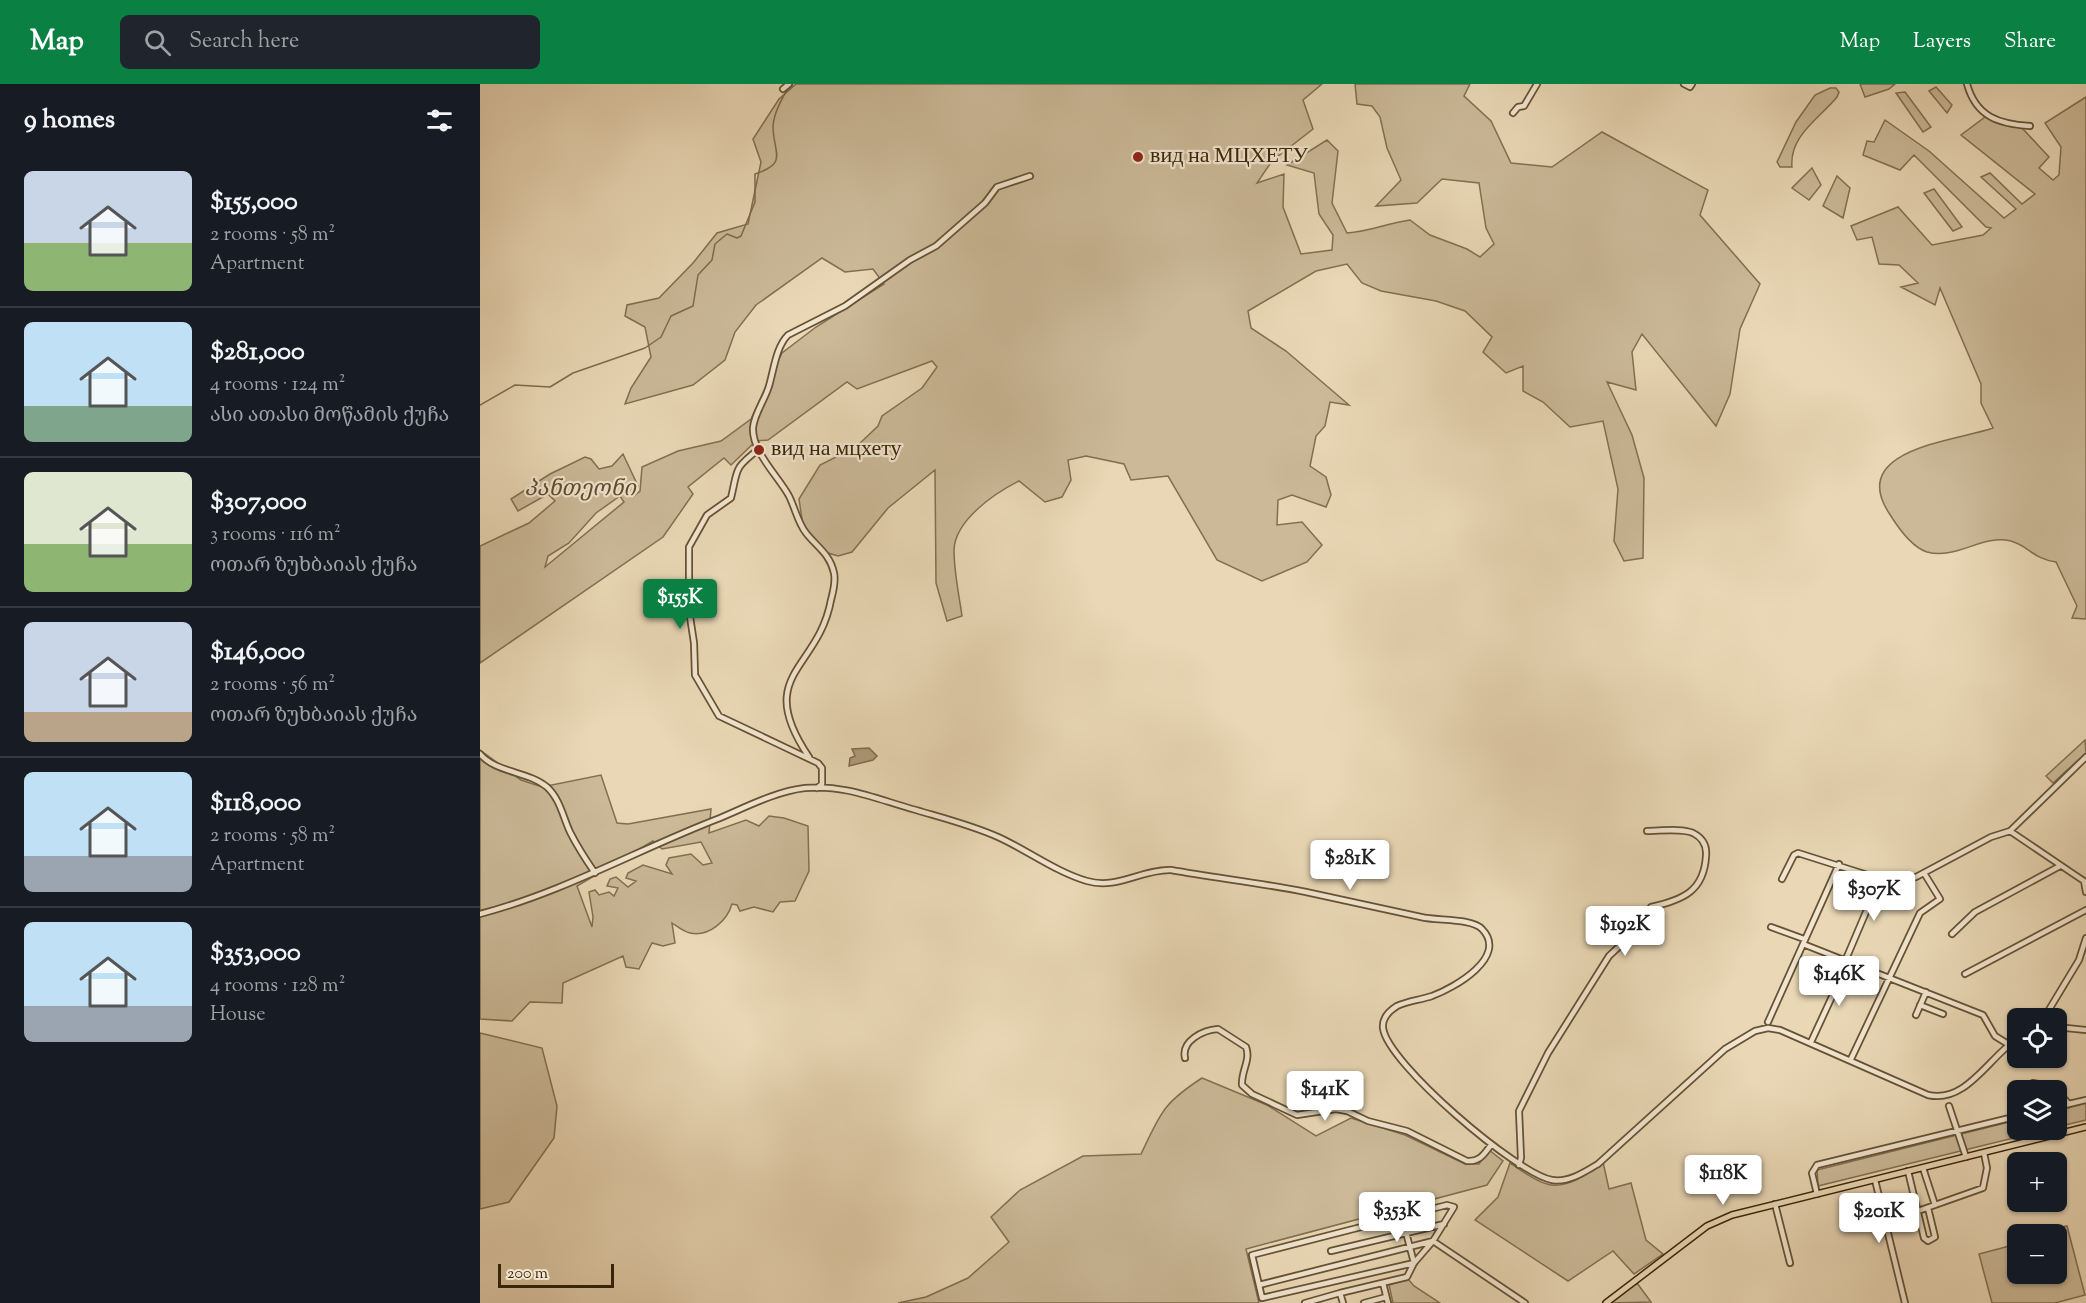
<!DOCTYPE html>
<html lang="en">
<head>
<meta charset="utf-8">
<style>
	body { margin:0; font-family:"Sorts Mill Goudy","Noto Serif Georgian",serif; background:#20242c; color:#f1f3f6; height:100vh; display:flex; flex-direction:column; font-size:22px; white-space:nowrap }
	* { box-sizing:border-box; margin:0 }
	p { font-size:20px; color:#9ea1a6 }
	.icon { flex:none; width:33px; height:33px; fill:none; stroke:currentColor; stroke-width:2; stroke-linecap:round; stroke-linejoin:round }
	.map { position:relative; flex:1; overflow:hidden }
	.sheet { display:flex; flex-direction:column; background:#171b24; width:480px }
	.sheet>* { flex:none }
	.buttons { position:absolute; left:1527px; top:924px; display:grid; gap:12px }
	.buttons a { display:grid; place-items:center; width:60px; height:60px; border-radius:9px; background:#171b24; box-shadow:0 2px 4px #0004; font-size:30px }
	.scale { position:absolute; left:18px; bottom:15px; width:116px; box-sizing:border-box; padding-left:6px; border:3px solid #3a2509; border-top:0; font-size:16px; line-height:21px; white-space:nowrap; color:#3a2509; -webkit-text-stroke:4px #f1e5cf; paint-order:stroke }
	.price { position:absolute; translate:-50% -51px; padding:0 14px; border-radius:6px; background:#fff; color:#222; font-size:20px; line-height:39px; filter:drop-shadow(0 2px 3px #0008) }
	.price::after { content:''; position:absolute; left:50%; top:36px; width:18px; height:14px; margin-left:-9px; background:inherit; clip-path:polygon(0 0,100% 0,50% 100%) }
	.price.current { background:#0b8043; color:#fff }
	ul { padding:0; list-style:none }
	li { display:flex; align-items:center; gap:18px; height:150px; padding:0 24px }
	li+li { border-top:2px solid #363941 }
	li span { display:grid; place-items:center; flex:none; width:168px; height:120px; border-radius:9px; color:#555 }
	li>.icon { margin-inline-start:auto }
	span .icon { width:72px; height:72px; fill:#fffc; stroke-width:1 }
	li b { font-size:26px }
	h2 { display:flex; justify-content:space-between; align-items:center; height:72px; padding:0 24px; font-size:26px }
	header { display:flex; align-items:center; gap:36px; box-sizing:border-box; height:84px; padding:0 30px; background:#0b8043; color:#fff }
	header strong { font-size:28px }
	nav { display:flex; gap:33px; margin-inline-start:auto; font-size:21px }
	.search { width:420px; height:54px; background:#20242c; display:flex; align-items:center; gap:15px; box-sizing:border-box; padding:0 21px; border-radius:9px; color:#9ea1a6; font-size:22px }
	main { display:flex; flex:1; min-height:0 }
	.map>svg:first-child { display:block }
	.green { fill:#cbb998; stroke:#826f50; stroke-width:1.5; fill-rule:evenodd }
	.water { fill:#ae9a7b; stroke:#806b4d; stroke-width:1.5 }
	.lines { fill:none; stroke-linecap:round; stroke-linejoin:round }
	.stream { stroke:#806b4d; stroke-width:1.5 }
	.minor-casing { stroke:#665234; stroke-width:8 }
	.major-casing { stroke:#3a2509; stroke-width:8 }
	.minor { stroke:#f1e5cf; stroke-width:4.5 }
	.major { stroke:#e9d7b5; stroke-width:5 }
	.poi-dot { fill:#8f2418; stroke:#f1e5cf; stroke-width:2 }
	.labels { text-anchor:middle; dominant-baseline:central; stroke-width:4.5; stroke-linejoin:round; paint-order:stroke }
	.poi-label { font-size:22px; fill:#3a2509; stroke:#f1e5cf; text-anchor:start }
	.park-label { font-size:22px; font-style:italic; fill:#5e4a2d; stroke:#f1e5cf }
</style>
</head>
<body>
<header>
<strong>Map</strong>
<div class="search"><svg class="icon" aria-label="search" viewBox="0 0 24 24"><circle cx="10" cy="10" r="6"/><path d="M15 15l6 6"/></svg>Search here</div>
<nav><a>Map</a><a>Layers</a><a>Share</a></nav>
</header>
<main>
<section class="sheet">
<h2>9 homes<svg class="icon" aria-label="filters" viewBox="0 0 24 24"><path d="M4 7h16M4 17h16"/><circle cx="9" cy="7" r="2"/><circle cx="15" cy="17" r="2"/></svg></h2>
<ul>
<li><span style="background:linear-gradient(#c9d6e8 60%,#8fb573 0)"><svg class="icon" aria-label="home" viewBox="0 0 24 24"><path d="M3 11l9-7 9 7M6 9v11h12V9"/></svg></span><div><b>$155,000</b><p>2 rooms · 58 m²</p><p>Apartment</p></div></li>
<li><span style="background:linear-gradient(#bfe0f5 70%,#7fa58c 0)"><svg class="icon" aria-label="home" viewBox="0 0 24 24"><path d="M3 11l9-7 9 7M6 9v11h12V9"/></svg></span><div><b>$281,000</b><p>4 rooms · 124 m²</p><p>ასი ათასი მოწამის ქუჩა</p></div></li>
<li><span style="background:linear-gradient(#dfe7d0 60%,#8fb573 0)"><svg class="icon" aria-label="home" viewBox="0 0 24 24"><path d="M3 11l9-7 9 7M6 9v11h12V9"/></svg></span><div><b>$307,000</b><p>3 rooms · 116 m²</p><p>ოთარ ზუხბაიას ქუჩა</p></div></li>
<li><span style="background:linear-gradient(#c9d6e8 75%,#b9a48a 0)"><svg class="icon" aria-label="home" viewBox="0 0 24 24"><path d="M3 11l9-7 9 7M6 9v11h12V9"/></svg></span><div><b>$146,000</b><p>2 rooms · 56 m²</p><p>ოთარ ზუხბაიას ქუჩა</p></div></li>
<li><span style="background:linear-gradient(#bfe0f5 70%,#9aa5b1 0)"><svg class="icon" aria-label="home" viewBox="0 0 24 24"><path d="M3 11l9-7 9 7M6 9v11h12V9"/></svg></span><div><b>$118,000</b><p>2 rooms · 58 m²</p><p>Apartment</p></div></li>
<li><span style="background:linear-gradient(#bfe0f5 70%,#9aa5b1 0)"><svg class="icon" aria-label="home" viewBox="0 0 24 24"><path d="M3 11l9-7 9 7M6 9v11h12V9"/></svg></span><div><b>$353,000</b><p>4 rooms · 128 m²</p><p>House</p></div></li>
</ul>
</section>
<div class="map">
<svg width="1606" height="1219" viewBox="0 0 1606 1219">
	<rect width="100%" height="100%" fill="#e9d7b5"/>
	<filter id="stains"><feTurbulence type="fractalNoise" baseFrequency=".00333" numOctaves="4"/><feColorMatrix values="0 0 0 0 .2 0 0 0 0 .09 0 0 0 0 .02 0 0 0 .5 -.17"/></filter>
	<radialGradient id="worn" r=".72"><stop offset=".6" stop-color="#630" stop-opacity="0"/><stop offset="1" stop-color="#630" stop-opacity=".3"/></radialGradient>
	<path class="green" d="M 316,0 L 842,0 L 823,16 L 833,45 L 792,77 L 777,99 L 804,90 L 803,123 L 821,170 L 852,166 L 853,151 L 839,130 L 834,89 L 807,81 L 847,56 L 858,67 L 852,119 L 867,149 C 888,148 908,139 930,136 L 950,151 L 987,165 L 1000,173 L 1014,160 L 1006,144 L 999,99 L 962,95 L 937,119 L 896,122 L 921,96 L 907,64 L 900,33 L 892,22 L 877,20 L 875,0 L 990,0 L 984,12 L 1011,37 L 1031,79 L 1072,83 L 1122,48 L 1228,106 L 1220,131 L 1280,200 L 1260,245 L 1250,310 L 1236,342 L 1162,250 L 1152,268 L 1156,306 L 1127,298 L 1152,351 L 1164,394 L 1163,474 L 1144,477 L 1134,457 L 1138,405 L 1123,337 L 1090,343 L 1063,318 L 1043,307 L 1043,282 L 1026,289 L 1003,268 L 1012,253 L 985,227 L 956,217 L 901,207 L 882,199 L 867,180 L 836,187 L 768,227 L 771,244 L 806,267 L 869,321 L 850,318 L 845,342 L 836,352 L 830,382 L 846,393 L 851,411 L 846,423 L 812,411 L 798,416 L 797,441 L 822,438 L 842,461 L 827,478 L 782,497 L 737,476 L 688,392 L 651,396 L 644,380 L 606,372 L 588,376 L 591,396 L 582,413 L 565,418 L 539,397 C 515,409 475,436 474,466 C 474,488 479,511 482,532 L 467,537 L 456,499 L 455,386 L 408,424 L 372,468 L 358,472 L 348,469 L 335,462 L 323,442 L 319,415 L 340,381 L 376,363 L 398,342 L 402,332 L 442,304 L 457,283 L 452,277 L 377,305 L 367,298 L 288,356 L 276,357 L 251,381 L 244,374 L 208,403 L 213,410 L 183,453 L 0,579 L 0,462 L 49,439 L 75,417 L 68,410 L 38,427 L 31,415 L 70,390 L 105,373 L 111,375 L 119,385 L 132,382 L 143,370 L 158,402 L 152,406 L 154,412 L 160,407 L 162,383 L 198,367 L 241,357 L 271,335 L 302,269 L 336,243 L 404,200 L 393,185 L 365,188 L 342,174 L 276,221 L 255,248 L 245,276 L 213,301 L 145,320 L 151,304 L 171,273 L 165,243 L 145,232 L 147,221 L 179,214 L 213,179 L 237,149 L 268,140 L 281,78 L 273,55 L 299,15 ZM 140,412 L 144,418 L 65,483 L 68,472 L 89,459 L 116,429 Z
		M 1380,0 L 1415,0 L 1409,5 L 1385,13 Z
		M 1456,3 L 1472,21 L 1467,29 L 1449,7 Z
		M 1350,4 L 1356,4 L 1359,8 L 1357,13 C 1339,35 1309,52 1312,83 L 1300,83 L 1297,78 L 1316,38 L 1335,11 Z
		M 1425,8 L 1451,43 L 1443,48 L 1416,9 Z
		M 1606,13 L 1606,535 L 1592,534 L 1597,522 L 1576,478 C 1553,475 1549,462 1531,457 C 1502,450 1477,476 1447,468 C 1431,463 1417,442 1409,429 C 1367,365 1476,357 1513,344 L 1501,319 L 1501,300 L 1460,204 L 1455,221 L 1421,203 L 1438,199 L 1419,181 L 1399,180 L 1392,153 L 1377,156 L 1371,142 L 1418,123 L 1452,161 L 1503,151 L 1511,144 L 1506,143 L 1434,71 L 1420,86 L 1383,71 L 1387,57 L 1394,58 L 1405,36 L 1449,67 L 1524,134 L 1536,125 L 1501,93 L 1510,89 L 1542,120 L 1555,110 L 1481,51 L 1505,33 L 1543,45 L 1569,73 L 1559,84 L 1573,96 L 1579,91 L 1581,63 L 1565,39 Z
		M 1332,84 L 1341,101 L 1329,116 L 1312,104 Z
		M 1357,92 L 1370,104 L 1363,134 L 1343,122 Z
		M 1454,105 L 1482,143 L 1473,147 L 1444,109 Z
		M 1605,656 L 1606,669 L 1573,699 L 1566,692 Z
		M 0,666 L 41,696 L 62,703 L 121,691 L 137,739 L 148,740 L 231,725 L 229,749 L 266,736 L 279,742 L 289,732 L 304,734 L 328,742 L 329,787 L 315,817 L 300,818 L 293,828 L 274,823 L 260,827 L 257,821 L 252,820 C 247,837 229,853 210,849 C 204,848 198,843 192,839 L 195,859 L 183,862 L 172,859 L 159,885 L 146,883 L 143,872 L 83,899 L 82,919 L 50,918 L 32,937 L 0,935 ZM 173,757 L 182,765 L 221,758 L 232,779 L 223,781 L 211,770 L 189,774 L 186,781 L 192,790 L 163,781 L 148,789 L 146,794 L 156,797 L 148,803 L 136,793 L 130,795 L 127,802 L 138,804 L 134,812 L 129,808 L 119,811 L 115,806 L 109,808 L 113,833 L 112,843 L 97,802 Z
		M 0,949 L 62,964 L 77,1022 L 74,1054 L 29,1118 L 0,1125 Z
		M 722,994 L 787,1021 L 836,1052 L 871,1034 L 925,1051 L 985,1080 L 999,1080 L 1009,1066 L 1023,1077 L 1007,1101 L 766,1165 L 779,1219 L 418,1219 L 446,1213 L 488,1194 L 529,1158 L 511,1133 L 540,1106 L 603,1072 L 661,1070 C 681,1029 682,1020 722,994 Z
		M 1606,1019 L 1606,1036 L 1577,1043 L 1577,1027 Z
		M 1537,1036 L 1538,1046 L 1566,1046 L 1338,1102 L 1337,1086 Z
		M 1123,1078 L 1129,1105 L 1151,1099 L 1166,1156 L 1183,1170 L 1154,1190 L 1133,1167 L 1088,1197 L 995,1136 L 1018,1113 L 1030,1079 C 1041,1086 1055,1097 1067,1100 C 1086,1106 1109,1089 1123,1078 Z
		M 1587,1142 L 1605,1211 L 1575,1219 L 1512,1219 L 1499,1170 L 1537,1160 L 1538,1190 L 1576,1190 L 1576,1150 L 1553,1150 Z
		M 928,1195 L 934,1202 L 960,1219 L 913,1219 L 909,1201 Z
		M 1157,1199 L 1171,1218 L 1129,1219 Z"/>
	<path class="water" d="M 389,664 L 397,672 L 393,676 L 369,682 L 370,674 L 375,672 L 372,665 Z"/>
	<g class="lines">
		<path class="stream" d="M 0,321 L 35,301 L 70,303 L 93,289 L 165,264 L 181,253 L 191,232 L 213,222 L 218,191 L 232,176 L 235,160 L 247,150 L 257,154 L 261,152 L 275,118 L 275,90 C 309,79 293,69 293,42 C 294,29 302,14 309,3"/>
		<g class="minor-casing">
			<path id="minor" d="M 1204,0 L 1210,3 L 1212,0
				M 1487,0 C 1496,33 1519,40 1550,42
				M 303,5 L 309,0
				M 1033,29 L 1038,23 L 1044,22 L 1057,0
				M 279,365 C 253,385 258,385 251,414 L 227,431 L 209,463 L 209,526 L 214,559 L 215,591 L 239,632 L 338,679 L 342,684 L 342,700 L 337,704
				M 0,670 C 16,689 48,687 67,703 C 80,715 83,733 90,748 C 97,762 106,776 115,789
				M 329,673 C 273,590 338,587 351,516 C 353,508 356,498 354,489 C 350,470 337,463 326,449 C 318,439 315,424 309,412 C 298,392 272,368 273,344 C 274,330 285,316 289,302 C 294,285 296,263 308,251 L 365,222 L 430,176 L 456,162 L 505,119 L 517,103 L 550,92
				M 1530,747 L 1595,791 L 1604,797 L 1606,808
				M 1302,795 L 1314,771 L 1318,769 L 1400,795 L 1416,797 L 1436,793 L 1511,753 L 1530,747 L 1606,673
				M 0,830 C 84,808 159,765 240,734 C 266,723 297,707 325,704 C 364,700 399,716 436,726 C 463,734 491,741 518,753 C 547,766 576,788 607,797 C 637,806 662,785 691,786 C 736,794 781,799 826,808 C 864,816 903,825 941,833 C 957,837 992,834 1002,845 C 1029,873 974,904 952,912 C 940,916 928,917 917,922 C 909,927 902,934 903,944 C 907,979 1037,1090 1072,1096 C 1088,1099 1105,1088 1118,1080 L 1245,965 L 1275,947 L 1288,944 L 1300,946 L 1448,1011 C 1486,1020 1509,973 1538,954
				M 1291,843 L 1324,855
				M 1472,850 L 1495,828 L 1580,782
				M 1323,860 L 1503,931 L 1515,952 L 1528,960
				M 1366,875 L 1400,795
				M 1485,890 L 1606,826
				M 1440,921 L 1463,930
				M 1436,931 L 1446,908
				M 1564,934 L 1599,876 L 1606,854
				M 1288,938 L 1359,780
				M 1576,943 L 1606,946
				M 1331,958 L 1368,878
				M 705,974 C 701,957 723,946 738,945 L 766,963 C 771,976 761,987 762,1001 L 772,1010 L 817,1031 L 856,1025 L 867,1027 L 888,1037 L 927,1047 L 987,1077 C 1000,1078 1004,1070 1011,1061
				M 1371,975 L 1440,829 L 1460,815 L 1444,789
				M 1553,999 L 1573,1003 L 1589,1020
				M 1469,1022 L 1486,1073
				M 1576,1023 L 1606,1016
				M 1039,1081 L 1041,1074 L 1039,1027 L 1068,969 L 1129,872 L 1160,843 L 1171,823 C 1203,816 1224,807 1226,772 C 1227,762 1223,754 1213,749 C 1202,744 1180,747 1167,747
				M 1443,1084 L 1455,1121
				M 1428,1087 L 1444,1154 L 1448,1157 L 1455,1153 L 1448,1124
				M 1395,1096 L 1425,1219
				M 1337,1110 L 1332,1089 L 1337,1081 L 1538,1032
				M 1295,1120 L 1310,1179
				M 967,1121 L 974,1123 L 953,1157 L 934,1179 L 782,1214 L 772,1171 Z
				M 1438,1127 L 1503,1104 L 1507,1084 L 1504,1069
				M 922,1133 L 934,1179
				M 851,1167 L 964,1140
				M 903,1199 L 908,1219
				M 779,1201 L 953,1157 L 1045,1219
				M 825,1219 L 860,1209
				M 863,1219 L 860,1209 L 927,1193 L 934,1179
				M 884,1219 L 906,1213"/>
		</g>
		<g class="major-casing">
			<path id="major" d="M 1126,1219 L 1227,1142 L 1252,1131 L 1606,1043"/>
		</g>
		<use href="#minor" class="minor"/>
		<use href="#major" class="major"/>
	</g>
	<g class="poi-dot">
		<circle cx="658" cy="73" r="6"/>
		<circle cx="279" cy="366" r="6"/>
	</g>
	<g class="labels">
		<g class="poi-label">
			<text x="670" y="73">вид на МЦХЕТУ</text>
			<text x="291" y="366">вид на мцхету</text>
		</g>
		<g class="park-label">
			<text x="100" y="406">პანთეონი</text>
		</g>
	</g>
	<rect width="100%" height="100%" filter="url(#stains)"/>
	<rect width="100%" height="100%" fill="url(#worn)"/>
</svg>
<div class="buttons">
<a><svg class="icon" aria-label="locate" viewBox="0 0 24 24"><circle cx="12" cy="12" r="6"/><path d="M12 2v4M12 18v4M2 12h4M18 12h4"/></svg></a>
<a><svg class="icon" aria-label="layers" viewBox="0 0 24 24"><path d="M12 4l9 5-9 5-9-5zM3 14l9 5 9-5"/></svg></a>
<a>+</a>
<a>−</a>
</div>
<div class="scale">200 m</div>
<b class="price current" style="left:200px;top:546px">$155K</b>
<b class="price" style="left:870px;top:807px">$281K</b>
<b class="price" style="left:1394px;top:838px">$307K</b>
<b class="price" style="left:1145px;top:873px">$192K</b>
<b class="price" style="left:1359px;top:923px">$146K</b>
<b class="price" style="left:845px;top:1038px">$141K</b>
<b class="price" style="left:1243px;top:1122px">$118K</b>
<b class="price" style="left:917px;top:1159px">$353K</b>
<b class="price" style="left:1399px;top:1160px">$201K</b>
</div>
</main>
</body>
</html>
